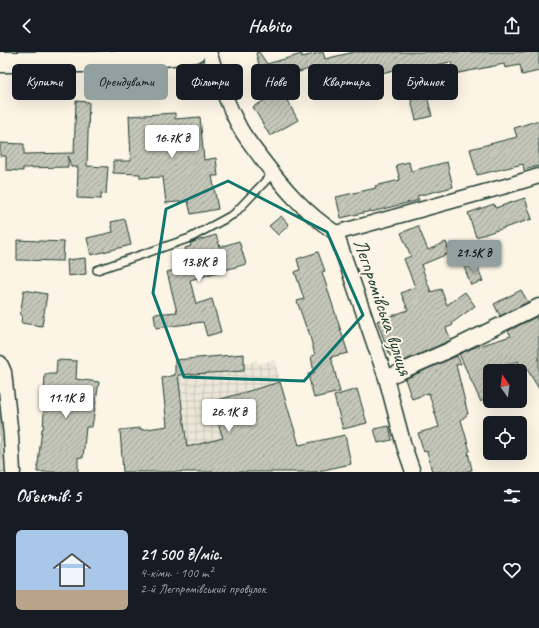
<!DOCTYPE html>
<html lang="uk">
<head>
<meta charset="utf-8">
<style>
	body { margin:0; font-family:Caveat,sans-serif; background:#242831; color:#f1f3f6; height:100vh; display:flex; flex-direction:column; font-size:15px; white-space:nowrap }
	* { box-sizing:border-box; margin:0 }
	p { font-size:13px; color:#9ea1a6 }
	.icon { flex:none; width:22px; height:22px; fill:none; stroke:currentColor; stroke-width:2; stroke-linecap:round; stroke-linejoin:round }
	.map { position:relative; height:420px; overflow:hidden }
	.side { display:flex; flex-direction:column; background:#171b24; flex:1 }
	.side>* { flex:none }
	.top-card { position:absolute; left:12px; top:12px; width:515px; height:36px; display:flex; gap:8px }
	.needle { width:26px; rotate:346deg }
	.tools { position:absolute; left:483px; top:312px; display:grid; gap:8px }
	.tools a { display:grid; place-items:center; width:44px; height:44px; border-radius:6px; background:#171b24; box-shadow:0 4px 16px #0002; font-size:20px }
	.price { position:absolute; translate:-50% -34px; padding:0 9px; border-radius:4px; background:#fff; color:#222; font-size:13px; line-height:26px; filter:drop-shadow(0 1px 2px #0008) }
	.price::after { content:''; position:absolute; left:50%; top:24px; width:12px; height:9px; margin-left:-6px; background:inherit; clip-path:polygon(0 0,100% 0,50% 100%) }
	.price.active { background:#92a19f; color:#111 }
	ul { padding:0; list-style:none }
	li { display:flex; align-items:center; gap:12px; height:100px; padding:0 16px }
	li span { display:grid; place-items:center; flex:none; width:112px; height:80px; border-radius:6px; color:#555 }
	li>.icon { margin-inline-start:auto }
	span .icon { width:48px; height:48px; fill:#fffc; stroke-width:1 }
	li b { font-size:17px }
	h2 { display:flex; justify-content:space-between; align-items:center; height:48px; padding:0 16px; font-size:17px }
	.tag { padding:0 14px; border-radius:6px; background:#171b24; box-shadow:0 4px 16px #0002; font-size:14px; line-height:36px }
	.tag.active { background:#92a19f; color:#111 }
	header { display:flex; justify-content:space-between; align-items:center; height:52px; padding:0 16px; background:#171b24; font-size:18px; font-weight:600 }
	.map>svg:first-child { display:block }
	.industrial { fill:url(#industrial-grid) }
	.grass { fill:url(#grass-tufts); stroke:#7e8c80 }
	.building { fill:url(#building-hatch); stroke:#1f3d34 }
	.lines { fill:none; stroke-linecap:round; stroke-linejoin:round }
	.lane-casing { stroke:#1f3d34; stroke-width:10 }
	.street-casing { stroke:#1f3d34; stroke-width:17 }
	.secondary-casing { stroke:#1f3d34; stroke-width:23 }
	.lane { stroke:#fcf5e5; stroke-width:7 }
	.street { stroke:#fcf5e5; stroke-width:14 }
	.secondary { stroke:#fcf5e5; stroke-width:20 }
	.marked { fill:none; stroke:#0f766e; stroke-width:3; stroke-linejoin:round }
	.labels { text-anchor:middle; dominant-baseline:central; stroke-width:4; stroke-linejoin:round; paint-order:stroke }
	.street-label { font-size:20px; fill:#1f3d34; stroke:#fcf5e5 }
</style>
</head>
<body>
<header><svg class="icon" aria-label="back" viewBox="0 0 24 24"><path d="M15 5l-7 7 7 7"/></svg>Habito<svg class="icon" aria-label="share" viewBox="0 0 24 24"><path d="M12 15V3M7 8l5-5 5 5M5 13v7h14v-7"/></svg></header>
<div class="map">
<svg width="539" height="420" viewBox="0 0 539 420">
	<defs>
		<pattern id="industrial-grid" width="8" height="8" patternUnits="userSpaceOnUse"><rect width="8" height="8" fill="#ece7d8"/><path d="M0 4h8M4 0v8" fill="none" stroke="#cac7ba"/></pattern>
		<pattern id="grass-tufts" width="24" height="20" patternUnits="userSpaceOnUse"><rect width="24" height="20" fill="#dcdacc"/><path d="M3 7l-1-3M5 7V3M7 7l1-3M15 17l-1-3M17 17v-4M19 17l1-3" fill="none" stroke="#bcbcb0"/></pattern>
		<pattern id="building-hatch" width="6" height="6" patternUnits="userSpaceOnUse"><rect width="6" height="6" fill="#c5c7b9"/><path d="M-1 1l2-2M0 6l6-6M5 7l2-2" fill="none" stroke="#9fa397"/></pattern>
	</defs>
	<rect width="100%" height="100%" fill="#fcf5e5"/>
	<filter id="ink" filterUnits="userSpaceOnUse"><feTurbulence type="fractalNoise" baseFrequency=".025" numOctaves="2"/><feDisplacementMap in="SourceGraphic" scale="8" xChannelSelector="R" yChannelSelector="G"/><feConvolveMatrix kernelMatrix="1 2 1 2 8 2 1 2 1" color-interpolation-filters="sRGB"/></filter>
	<g filter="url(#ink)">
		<path class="industrial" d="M 244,302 L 245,312 L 257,308 L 258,312 L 274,308 L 307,420 L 146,393 L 144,377 L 167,374 L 162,326 L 175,323 L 175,308 Z"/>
		<path class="grass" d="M 0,321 L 7,420 L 0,420 Z"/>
		<path class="building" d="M 259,0 L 267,12 L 302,2 L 302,5 L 323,0 L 325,7 L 354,0 L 539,0 L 539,19 L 522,23 L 520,13 L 505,16 L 504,12 L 454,22 L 451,10 L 420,16 L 432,64 L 416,68 L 403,16 L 347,29 L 348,37 L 316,46 L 309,17 L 275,27 L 298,68 L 270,84 L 253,55 L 267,47 L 256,1 Z
			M 76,49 L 89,50 L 87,114 L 108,115 L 106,142 L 101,141 L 101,147 L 77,146 L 78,115 L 71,115 L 68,104 L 68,115 L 23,116 L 23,119 L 6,118 L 6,104 L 0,104 L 0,91 L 24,92 L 24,102 L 74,101 Z
			M 175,61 L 175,67 L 200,65 L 204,108 L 216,106 L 218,124 L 212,124 L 218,157 L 191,162 L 188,149 L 166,151 L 163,125 L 140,126 L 140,122 L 113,121 L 113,109 L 131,109 L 129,64 Z
			M 539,68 L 539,114 L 524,118 L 523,112 L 477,123 L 470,97 L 517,85 L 514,76 Z
			M 409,110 L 411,119 L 447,110 L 453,135 L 417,144 L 419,148 L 371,160 L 371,159 L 341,166 L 336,145 L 376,136 L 375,134 L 400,128 L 396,113 Z
			M 525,146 L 532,167 L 476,185 L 468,161 L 494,152 L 495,156 Z
			M 281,164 L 289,173 L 278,183 L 269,174 Z
			M 125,167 L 131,193 L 91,203 L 87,186 L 113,180 L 111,170 Z
			M 418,174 L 428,198 L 446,190 L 450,201 L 421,213 L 431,240 L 441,237 L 447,253 L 465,240 L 475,254 L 452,271 L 453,273 L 446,276 L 451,288 L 399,311 L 396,302 L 390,304 L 377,269 L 408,258 L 401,241 L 415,235 L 404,207 L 411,204 L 401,181 Z
			M 216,183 L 220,195 L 239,189 L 246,212 L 190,228 L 196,252 L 212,247 L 221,280 L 207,284 L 203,270 L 156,276 L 154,262 L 177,260 L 167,220 L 190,214 L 185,196 L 191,194 L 190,191 L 196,189 Z
			M 17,188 L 64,190 L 63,209 L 17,208 Z
			M 318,200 L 325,219 L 322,220 L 348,301 L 331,305 L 340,340 L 314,346 L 308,322 L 314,321 L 311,304 L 315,303 L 308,277 L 307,278 L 297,249 L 304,247 L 295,220 L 300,218 L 297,207 Z
			M 85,206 L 86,222 L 68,224 L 67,208 Z
			M 476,211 L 483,229 L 471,233 L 464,215 Z
			M 24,238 L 47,242 L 42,274 L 21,271 L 22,263 L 20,263 Z
			M 521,238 L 528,250 L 500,264 L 494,252 Z
			M 536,265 L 539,271 L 539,337 L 524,312 L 520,314 L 518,309 L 490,319 L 490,342 L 481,350 L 459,302 L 473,296 L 511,284 L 508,279 Z
			M 244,302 L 244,319 L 178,323 L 187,395 L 223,386 L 211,350 L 280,330 L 299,393 L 345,383 L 351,412 L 314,420 L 123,420 L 120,378 L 141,376 L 141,378 L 167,374 L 162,326 L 175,323 L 175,308 Z
			M 457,304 L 461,312 L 456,313 L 468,362 L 461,368 L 470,399 L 468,400 L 472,418 L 463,420 L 432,420 L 427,399 L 424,400 L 418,381 L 439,375 L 429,341 L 412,347 L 405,327 Z
			M 57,308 L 77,309 L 76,327 L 99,330 L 92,375 L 86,375 L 83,406 L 78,405 L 78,420 L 37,420 L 42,377 L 43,377 L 45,345 L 44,345 L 45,322 L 56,322 Z
			M 357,337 L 367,371 L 343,377 L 334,344 Z
			M 389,374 L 392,388 L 378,391 L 374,377 Z"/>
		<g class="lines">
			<g class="lane-casing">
				<path id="lane" d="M 97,218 L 190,186 L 234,162 L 273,121"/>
			</g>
			<g class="street-casing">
				<path id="street" d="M 209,0 C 218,26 227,52 240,76 C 246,87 254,96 261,106 C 284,136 304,160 336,181 L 386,326 L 404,394 L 413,420
					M 336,181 L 506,134 L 539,124
					M 0,311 L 4,320 L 11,384 L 13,420
					M 386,326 L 445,300 L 539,254"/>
			</g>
			<g class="secondary-casing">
				<path id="secondary" d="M 0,10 L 94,10 L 148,6 L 195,0"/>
			</g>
			<use href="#lane" class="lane"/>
			<use href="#street" class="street"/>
			<use href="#secondary" class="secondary"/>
		</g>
	</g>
	<path class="marked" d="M 228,129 L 327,180 L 363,263 L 304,329 L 184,325 L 153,241 L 166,157 Z"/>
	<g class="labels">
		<g class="street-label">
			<text transform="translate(383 255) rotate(71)">Легпромівська вулиця</text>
		</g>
	</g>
</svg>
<div class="tools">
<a><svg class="needle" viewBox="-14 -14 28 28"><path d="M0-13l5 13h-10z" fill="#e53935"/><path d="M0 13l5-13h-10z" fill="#9ea1a6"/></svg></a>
<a><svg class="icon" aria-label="locate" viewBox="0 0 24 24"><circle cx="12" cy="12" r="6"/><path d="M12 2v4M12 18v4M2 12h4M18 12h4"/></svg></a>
</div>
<b class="price" style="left:172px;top:107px">16.7K ₴</b>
<b class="price active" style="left:474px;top:222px">21.5K ₴</b>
<b class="price" style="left:199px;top:231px">13.8K ₴</b>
<b class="price" style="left:66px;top:367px">11.1K ₴</b>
<b class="price" style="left:229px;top:381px">26.1K ₴</b>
<div class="top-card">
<a class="tag">Купити</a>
<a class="tag active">Орендувати</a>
<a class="tag">Фільтри</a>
<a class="tag">Нове</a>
<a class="tag">Квартира</a>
<a class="tag">Будинок</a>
</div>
</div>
<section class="side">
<h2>Об’єктів: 5<svg class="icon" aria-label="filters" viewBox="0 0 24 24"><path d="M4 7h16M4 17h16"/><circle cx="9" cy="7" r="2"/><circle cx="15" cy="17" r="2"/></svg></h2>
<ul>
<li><span style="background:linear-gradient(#a9c7e8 75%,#b9a48a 0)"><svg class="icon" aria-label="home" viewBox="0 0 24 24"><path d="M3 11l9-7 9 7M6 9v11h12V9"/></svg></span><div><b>21 500 ₴/міс.</b><p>4-кімн. · 100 m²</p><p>2-й Легпромівський провулок</p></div><svg class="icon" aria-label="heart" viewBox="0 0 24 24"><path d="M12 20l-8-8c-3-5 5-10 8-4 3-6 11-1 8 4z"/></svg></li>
</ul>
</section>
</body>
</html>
